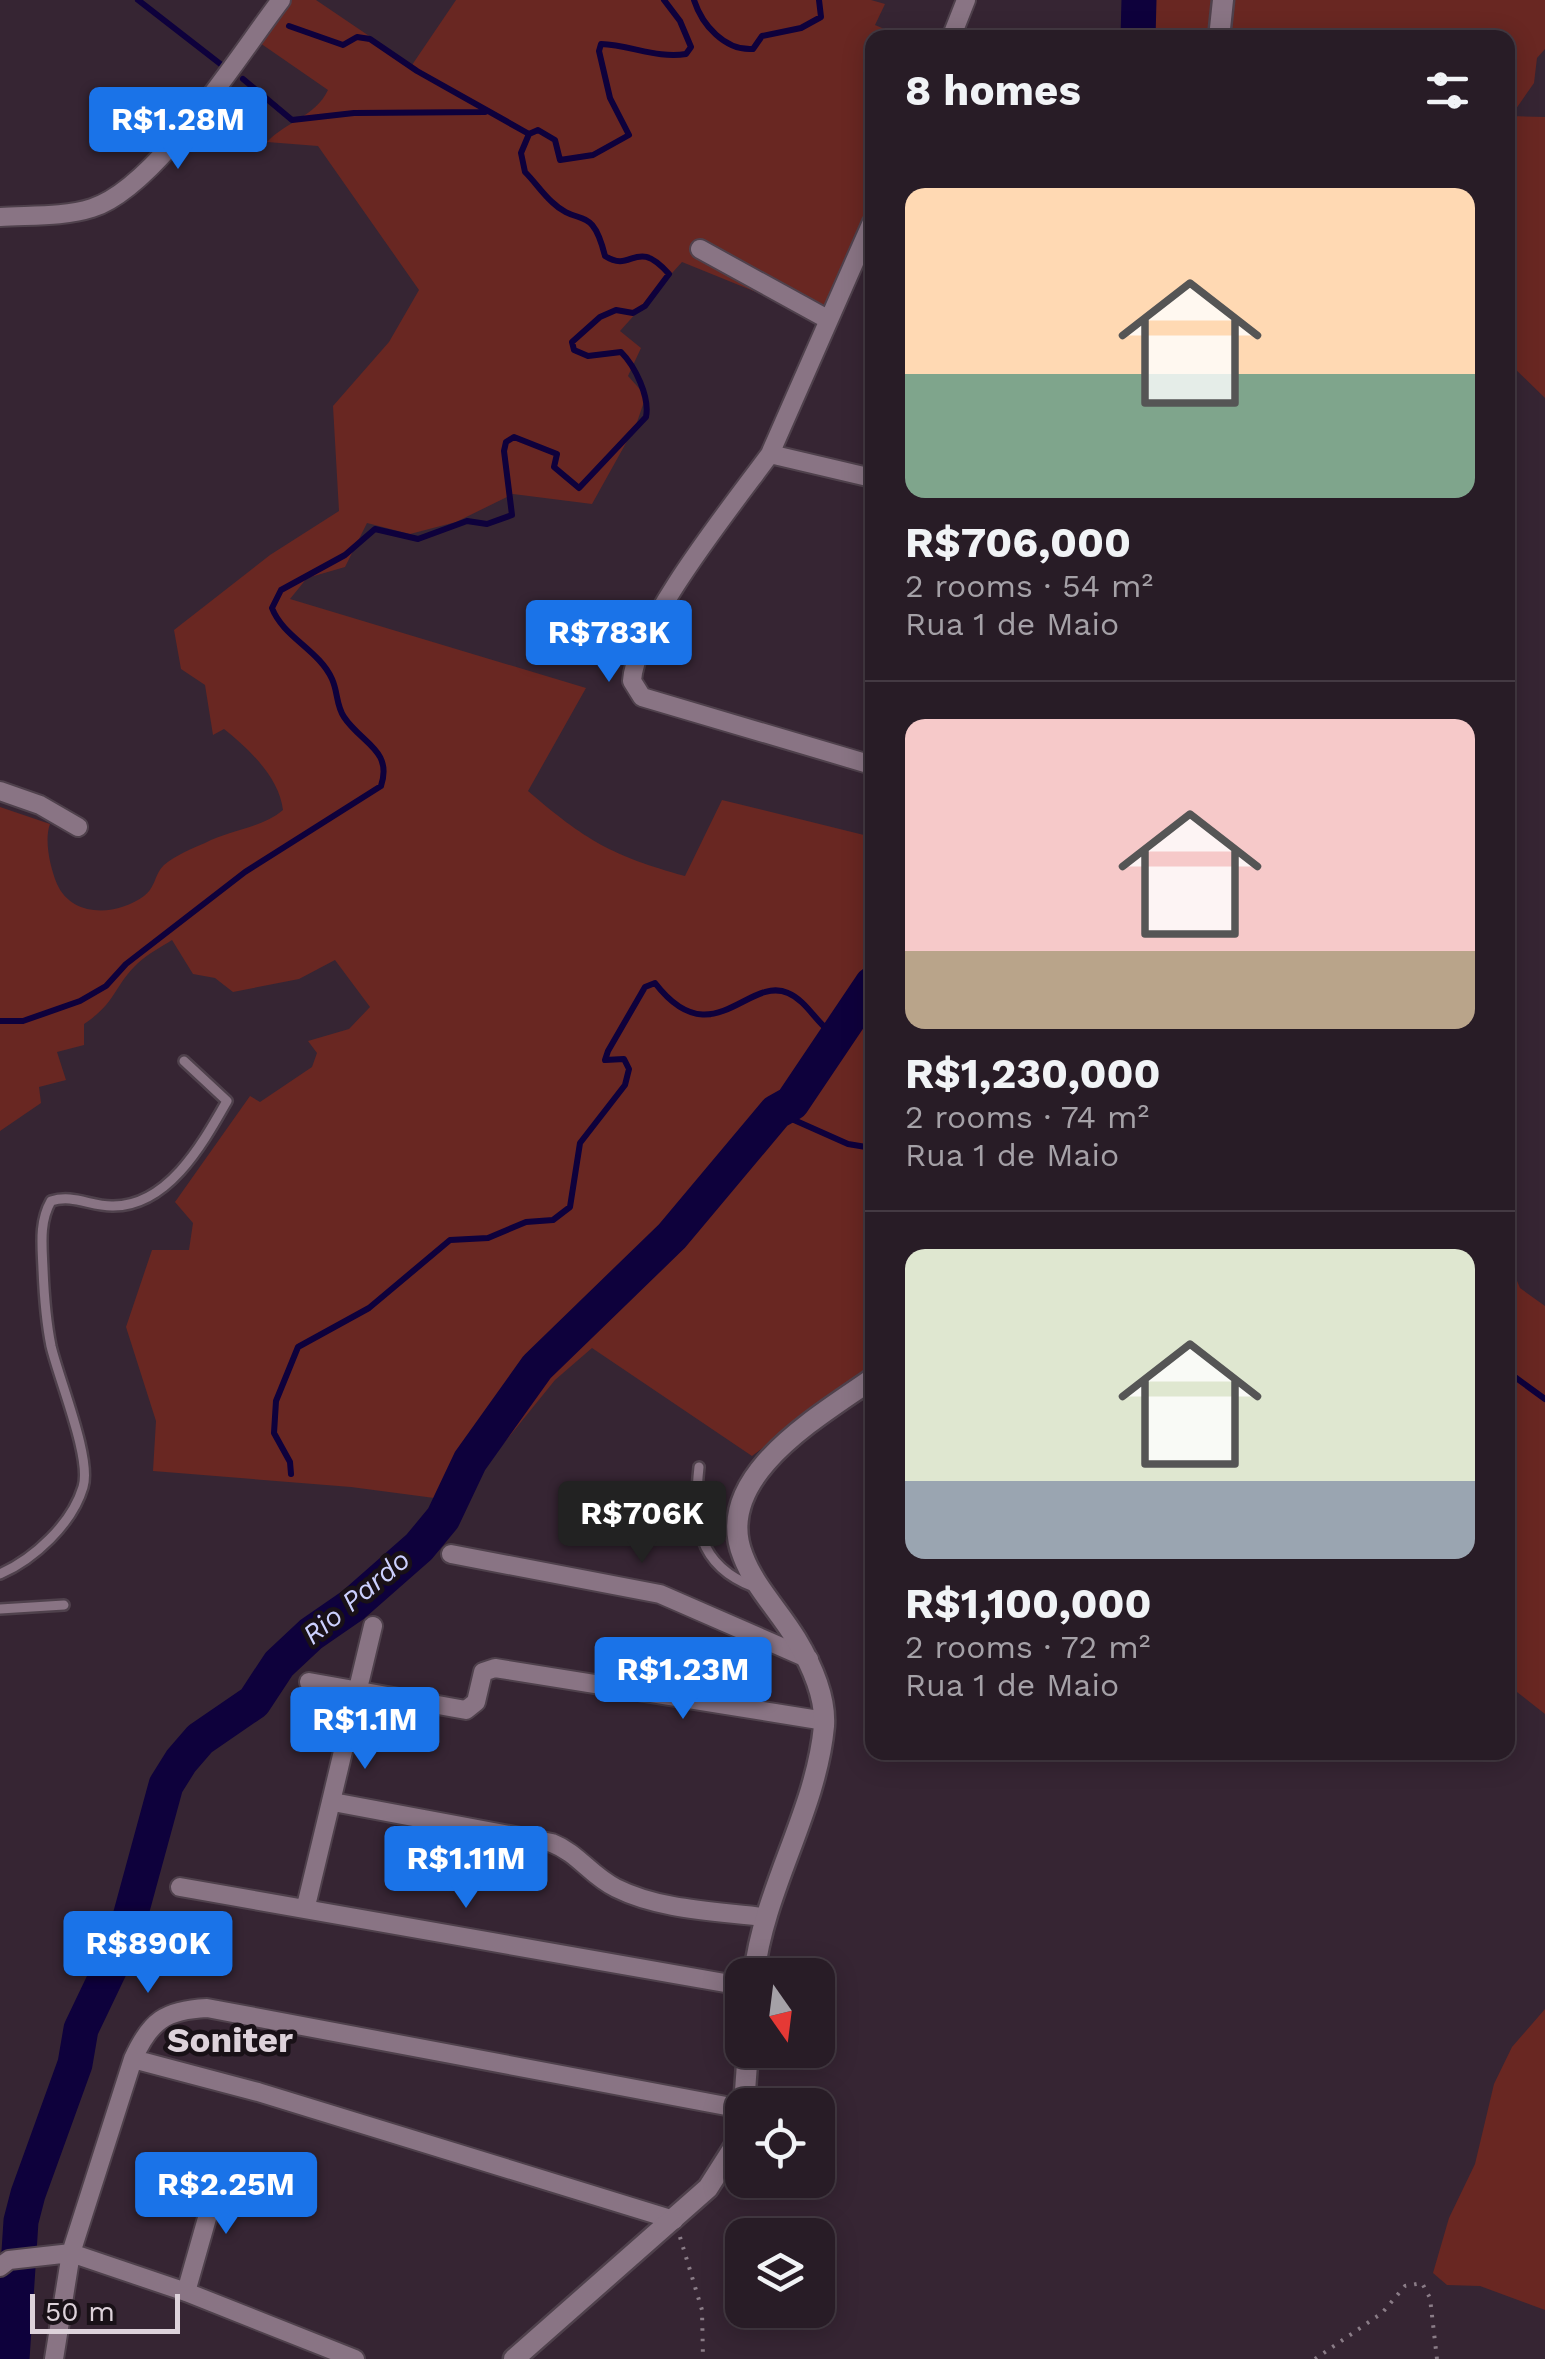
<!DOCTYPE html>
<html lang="en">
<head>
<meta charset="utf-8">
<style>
	body { margin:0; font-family:"Work Sans",sans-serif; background:#342932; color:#f1f3f6; height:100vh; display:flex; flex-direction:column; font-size:38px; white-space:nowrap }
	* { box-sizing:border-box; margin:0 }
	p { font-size:32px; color:#a5a1a7 }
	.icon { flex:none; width:55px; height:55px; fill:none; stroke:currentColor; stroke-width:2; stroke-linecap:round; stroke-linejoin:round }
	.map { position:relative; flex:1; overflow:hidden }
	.sheet { position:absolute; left:865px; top:30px; width:650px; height:1730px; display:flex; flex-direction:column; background:#281c26; border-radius:20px; box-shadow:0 5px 25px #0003,0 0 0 2px #443a43 }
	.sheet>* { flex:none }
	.needle { width:65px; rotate:166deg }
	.fabs { position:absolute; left:725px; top:1958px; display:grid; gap:20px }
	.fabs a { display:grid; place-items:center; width:110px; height:110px; border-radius:20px; background:#281c26; box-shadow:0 5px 25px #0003,0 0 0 2px #443a43; font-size:50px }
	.scale { position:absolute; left:30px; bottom:25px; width:150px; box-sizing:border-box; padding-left:10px; border:5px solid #ddd2da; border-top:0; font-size:28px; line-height:35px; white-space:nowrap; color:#ddd2da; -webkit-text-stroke:8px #191117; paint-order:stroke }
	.price { position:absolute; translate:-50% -85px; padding:0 22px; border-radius:10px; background:#1a73e8; color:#fff; font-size:32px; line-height:65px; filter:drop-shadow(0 2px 5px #0008) }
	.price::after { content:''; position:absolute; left:50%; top:60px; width:30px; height:22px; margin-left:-15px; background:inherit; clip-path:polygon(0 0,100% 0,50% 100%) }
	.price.current { background:#222; color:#fff }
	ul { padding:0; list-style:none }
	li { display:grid; align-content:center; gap:20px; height:530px; padding:0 40px }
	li+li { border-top:2px solid #443a43 }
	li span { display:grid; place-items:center; height:310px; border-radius:20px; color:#555 }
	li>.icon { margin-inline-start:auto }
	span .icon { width:180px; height:180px; fill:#fffc; stroke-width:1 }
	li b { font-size:42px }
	h2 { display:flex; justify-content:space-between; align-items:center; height:120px; padding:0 40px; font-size:42px }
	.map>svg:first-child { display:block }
	.green { fill:#692722 }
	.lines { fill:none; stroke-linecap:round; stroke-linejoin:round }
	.stream { stroke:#0e013c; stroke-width:6 }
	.river { stroke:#0e013c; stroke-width:35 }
	.service-casing { stroke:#4f414c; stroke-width:14 }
	.minor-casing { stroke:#4f414c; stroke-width:22 }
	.tertiary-casing { stroke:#4f414c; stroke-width:25 }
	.path { stroke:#8a7c87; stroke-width:4; stroke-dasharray:2.5 8; stroke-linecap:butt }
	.service { stroke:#897484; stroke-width:9 }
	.minor { stroke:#897484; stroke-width:18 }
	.tertiary { stroke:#897484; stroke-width:20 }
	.labels { text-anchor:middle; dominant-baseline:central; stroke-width:9; stroke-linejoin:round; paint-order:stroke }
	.water-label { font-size:28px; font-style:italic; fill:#ccd0fe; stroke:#191117 }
	.district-label { font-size:35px; font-weight:bold; fill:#ddd2da; stroke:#191117 }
</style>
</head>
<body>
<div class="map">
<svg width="1545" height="2359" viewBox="0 0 1545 2359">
	<rect width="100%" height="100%" fill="#362533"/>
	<path class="green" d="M 292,0 L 316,0 L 412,65 L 456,0 L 871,0 L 885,4 L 875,25 L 903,37 L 872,38 L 872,227 L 830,322 L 682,262 L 620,331 L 641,348 L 628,376 L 646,396 L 636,425 L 592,504 L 513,494 L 456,522 L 410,534 L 367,523 L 345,567 L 307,578 L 290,599 L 586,688 L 528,791 C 585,840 612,856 685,876 L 722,800 L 872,837 L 872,1365 L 752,1456 L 592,1348 L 555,1380 L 457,1501 L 351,1487 L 153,1471 L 156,1421 L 126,1327 L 152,1250 L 189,1250 L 193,1223 L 175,1202 L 250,1096 L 260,1102 L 312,1067 L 317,1053 L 308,1041 L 349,1029 L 370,1007 L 335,960 L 299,979 L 233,992 L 215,978 L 193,974 L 172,940 C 161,947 148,954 138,963 C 113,987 117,1002 84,1024 L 84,1045 L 57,1052 L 66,1080 L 39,1087 L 41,1103 L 0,1131 L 0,807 L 50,824 C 44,840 50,867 57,884 C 72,918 117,916 144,896 C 156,887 154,875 164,865 C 174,856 193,848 205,843 C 230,830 262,828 283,810 C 279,777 249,749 224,729 L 213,735 L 205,685 L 181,669 L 174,630 L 270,555 L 339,511 L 333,406 L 389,342 L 419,290 L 318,146 L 267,142 C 287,121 315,117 328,90 L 260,43 Z
		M 1156,0 L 1545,0 L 1545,49 L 1537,58 L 1534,83 L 1511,116 L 1545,117 L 1545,398 L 1508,362 L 1508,38 L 1148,38 Z
		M 1508,1259 L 1520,1288 L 1545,1306 L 1545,1714 L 1508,1685 Z
		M 1545,2009 L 1545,2310 L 1480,2286 L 1447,2285 L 1433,2273 L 1449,2218 L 1475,2164 L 1494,2084 L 1512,2047 Z"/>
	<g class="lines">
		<path class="stream" d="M 138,0 L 223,66
			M 694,0 C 702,25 725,51 753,49 L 762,36 L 801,28 L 821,17 L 819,0
			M 289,26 L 343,45 L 357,37 L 370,39 L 417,71 L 529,134
			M 243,79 L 292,120 L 354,113 L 485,112
			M 529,134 L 538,130 L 555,140 L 560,160 L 593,155 L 629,135 L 610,98 L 599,51 L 601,44 C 630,45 658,59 686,54 L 691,47 L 680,21 L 664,0
			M 0,1021 L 23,1021 L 80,1001 L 106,986 L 126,964 L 245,872 L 381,786 C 393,750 361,743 344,717 C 336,705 338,692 332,679 C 319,650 283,637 272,608 L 281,590 L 345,555 L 375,529 L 418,539 L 467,521 L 487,524 L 512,515 L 504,451 L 506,442 L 514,437 L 557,454 L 554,467 L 579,488 L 646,417 C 650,397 635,366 621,352 L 588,356 L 574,350 L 572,342 L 600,317 L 616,310 L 633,313 L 645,306 L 669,274 C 635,236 633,274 605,256 C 592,203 579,228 552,202 C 542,193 535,182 525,172 L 521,153 L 529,134
			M 776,1112 L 848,1144 L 872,1148
			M 1508,1372 L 1545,1399
			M 291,1474 L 290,1462 L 274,1433 L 276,1401 L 298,1347 L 369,1308 L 450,1240 L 488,1238 L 526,1222 L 553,1220 L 570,1207 L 580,1143 L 625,1085 L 629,1069 L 624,1059 L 605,1060 L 608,1051 L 645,987 L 655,983 C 712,1057 748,975 788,993 C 805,1000 815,1020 829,1031 L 846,1029"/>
		<path class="river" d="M 1138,38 L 1139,0
			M 12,2359 L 21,2221 L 28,2194 L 75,2064 L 81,2029 L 124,1939 L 166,1785 L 181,1761 L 200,1739 L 254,1702 L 279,1664 L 311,1634 L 353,1605 L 419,1547 L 443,1518 L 470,1461 L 537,1367 L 672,1236 L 776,1112 L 792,1103 L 872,984"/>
		<g class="service-casing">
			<path id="service" d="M 699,1467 C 693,1522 696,1565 754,1587
				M 0,1574 C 34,1559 72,1524 83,1487 C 92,1459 59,1380 51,1346 C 46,1321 44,1294 43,1269 C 42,1245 39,1222 51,1201 C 73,1194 90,1206 112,1206 C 168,1207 203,1143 227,1101 L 184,1061
				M 0,1609 L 64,1605"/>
		</g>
		<g class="minor-casing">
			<path id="minor" d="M 951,38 L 966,0
				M 0,217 C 29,215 64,217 92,208 C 156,188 238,56 281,0
				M 872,222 L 770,454 L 872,478
				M 700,249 L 829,320
				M 770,454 C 735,502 635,626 632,681 L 642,697 L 872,765
				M 0,791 L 40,805 L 78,827
				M 451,1554 L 660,1594 L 809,1659
				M 309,1682 L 466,1710 L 476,1702 L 483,1672 L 495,1668 L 825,1721
				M 333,1802 L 552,1843 C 578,1853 591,1876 616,1888 C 660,1910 715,1911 763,1917
				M 180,1887 L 742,1986
				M 306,1906 L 373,1626
				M 133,2059 L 258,2092 L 674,2220
				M 0,2267 L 9,2260 L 71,2253 L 54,2359
				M 186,2292 L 221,2169
				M 355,2359 L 186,2292 L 71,2253 L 133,2059 C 150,2021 165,2010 207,2008 L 742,2109"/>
		</g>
		<g class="tertiary-casing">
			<path id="tertiary" d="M 1219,38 L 1223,0
				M 754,1975 C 764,1888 816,1812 824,1726 C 826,1696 811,1664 796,1639 C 780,1612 754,1586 743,1556 C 711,1477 820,1416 872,1379
				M 744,2105 L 748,2050
				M 514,2359 L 708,2188 L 736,2144 L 742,2114"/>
		</g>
		<path class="path" d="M 680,2237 L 702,2310 L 703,2359
			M 1315,2359 L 1382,2313 L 1405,2286 L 1422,2283 L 1430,2298 L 1437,2359"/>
		<use href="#service" class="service"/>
		<use href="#minor" class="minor"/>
		<use href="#tertiary" class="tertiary"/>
	</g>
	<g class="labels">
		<g class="water-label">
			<text transform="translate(356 1597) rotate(-40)">Rio Pardo</text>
		</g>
		<g class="district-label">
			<text x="230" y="2040">Soniter</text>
		</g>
	</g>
</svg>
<div class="fabs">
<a><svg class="needle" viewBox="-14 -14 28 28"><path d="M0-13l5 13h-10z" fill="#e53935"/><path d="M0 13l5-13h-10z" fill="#a5a1a7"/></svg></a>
<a><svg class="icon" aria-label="locate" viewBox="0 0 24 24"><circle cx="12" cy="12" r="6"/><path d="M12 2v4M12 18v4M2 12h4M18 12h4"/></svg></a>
<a><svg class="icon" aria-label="layers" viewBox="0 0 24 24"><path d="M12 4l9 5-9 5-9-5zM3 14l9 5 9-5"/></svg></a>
</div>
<div class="scale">50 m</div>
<b class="price" style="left:178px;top:172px">R$1.28M</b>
<b class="price" style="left:609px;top:685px">R$783K</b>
<b class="price current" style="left:642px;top:1566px">R$706K</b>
<b class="price" style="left:683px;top:1722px">R$1.23M</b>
<b class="price" style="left:365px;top:1772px">R$1.1M</b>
<b class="price" style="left:466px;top:1911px">R$1.11M</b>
<b class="price" style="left:148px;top:1996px">R$890K</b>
<b class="price" style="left:226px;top:2237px">R$2.25M</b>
<section class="sheet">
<h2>8 homes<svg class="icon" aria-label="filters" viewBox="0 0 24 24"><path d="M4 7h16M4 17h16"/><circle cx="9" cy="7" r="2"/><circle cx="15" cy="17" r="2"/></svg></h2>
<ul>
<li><span style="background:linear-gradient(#ffd9b3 60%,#7fa58c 0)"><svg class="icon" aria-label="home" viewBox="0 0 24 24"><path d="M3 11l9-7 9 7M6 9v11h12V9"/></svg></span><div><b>R$706,000</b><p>2 rooms · 54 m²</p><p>Rua 1 de Maio</p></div></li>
<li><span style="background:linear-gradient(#f6c9c9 75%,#b9a48a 0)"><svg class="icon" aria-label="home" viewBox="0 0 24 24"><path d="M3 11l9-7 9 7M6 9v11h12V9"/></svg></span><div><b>R$1,230,000</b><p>2 rooms · 74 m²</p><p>Rua 1 de Maio</p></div></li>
<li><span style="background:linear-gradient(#dfe7d0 75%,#9aa5b1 0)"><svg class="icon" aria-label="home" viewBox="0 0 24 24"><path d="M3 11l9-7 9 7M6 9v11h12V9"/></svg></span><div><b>R$1,100,000</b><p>2 rooms · 72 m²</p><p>Rua 1 de Maio</p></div></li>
</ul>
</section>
</div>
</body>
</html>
